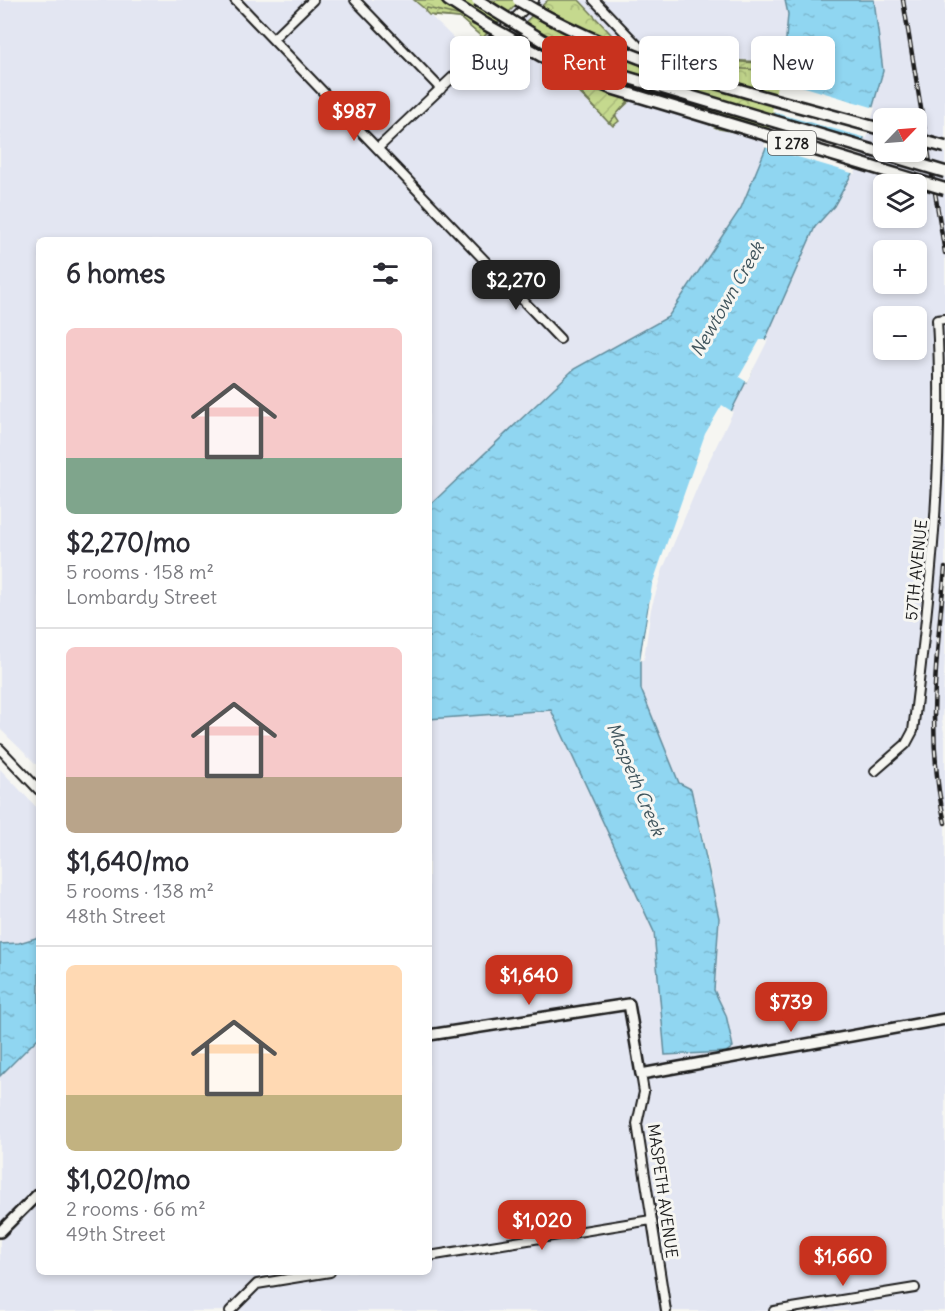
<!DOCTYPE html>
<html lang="en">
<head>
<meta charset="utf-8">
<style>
	body { margin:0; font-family:Delius,sans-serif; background:#f7f7f7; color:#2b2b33; height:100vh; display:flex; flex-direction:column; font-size:22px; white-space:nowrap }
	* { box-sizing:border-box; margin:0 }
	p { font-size:20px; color:#7c7c81 }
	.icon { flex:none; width:33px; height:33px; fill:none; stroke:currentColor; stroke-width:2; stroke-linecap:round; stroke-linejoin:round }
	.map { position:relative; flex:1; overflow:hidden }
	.sheet { position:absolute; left:36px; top:237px; width:396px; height:1038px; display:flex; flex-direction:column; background:#fff; border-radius:9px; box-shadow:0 3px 9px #0003 }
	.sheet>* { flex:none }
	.top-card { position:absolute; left:450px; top:36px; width:405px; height:54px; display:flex; gap:12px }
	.needle { width:39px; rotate:65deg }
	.buttons { position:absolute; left:873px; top:108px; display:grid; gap:12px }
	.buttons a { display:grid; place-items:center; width:54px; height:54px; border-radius:9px; background:#fff; box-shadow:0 3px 9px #0003; font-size:30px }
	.price { position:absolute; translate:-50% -51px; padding:0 14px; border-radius:12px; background:#c8321e; color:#fff; font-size:20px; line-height:39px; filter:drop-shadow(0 2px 3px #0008) }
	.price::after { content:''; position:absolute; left:50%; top:36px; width:18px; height:14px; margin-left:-9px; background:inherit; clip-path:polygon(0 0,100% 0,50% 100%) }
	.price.on { background:#222; color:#fff }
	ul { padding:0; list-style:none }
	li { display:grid; align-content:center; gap:12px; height:318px; padding:0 30px }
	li+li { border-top:2px solid #e1e1e2 }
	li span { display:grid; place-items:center; height:186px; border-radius:9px; color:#555 }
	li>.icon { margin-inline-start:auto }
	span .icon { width:108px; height:108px; fill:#fffc; stroke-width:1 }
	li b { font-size:26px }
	h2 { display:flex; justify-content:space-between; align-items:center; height:72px; padding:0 30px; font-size:26px }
	.pill { padding:0 21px; border-radius:9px; background:#fff; box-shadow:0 3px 9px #0003; font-size:21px; line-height:54px }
	.pill.on { background:#c8321e; color:#fff }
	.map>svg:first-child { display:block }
	.built { fill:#e3e6f2; fill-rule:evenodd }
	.park { fill:url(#park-crowns); stroke:#707a55; stroke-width:1.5 }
	.garden { fill:url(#garden-furrows); stroke:#707a55; stroke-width:1.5 }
	.water { fill:url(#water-ripples); stroke:#628c9c; stroke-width:1.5 }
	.pier { fill:#f6f6f2 }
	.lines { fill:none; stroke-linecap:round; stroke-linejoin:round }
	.minor-casing { stroke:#1c1c1c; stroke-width:12 }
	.major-casing { stroke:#1c1c1c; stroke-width:14 }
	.highway-casing { stroke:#1c1c1c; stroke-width:15 }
	.minor { stroke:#f6f6f2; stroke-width:8 }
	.major { stroke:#f6f6f2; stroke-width:9 }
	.highway { stroke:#f6f6f2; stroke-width:10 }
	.rail-casing { stroke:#1c1c1c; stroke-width:4.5 }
	.rail { stroke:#f6f6f2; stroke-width:2; stroke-dasharray:7; stroke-linecap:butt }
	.highway-bridge-casing { stroke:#1c1c1c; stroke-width:15; stroke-linecap:butt }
	.highway-bridge { stroke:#f6f6f2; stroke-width:10 }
	.labels { text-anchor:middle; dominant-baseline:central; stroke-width:6; stroke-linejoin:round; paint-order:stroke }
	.shield { fill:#f6f6f2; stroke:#5d5d5c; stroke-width:1.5 }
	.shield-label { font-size:15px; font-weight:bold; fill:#1c1c1c }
	.street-label { font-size:16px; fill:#1c1c1c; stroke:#f6f6f2 }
	.water-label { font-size:18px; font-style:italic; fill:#3f545c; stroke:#f6f6f2 }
</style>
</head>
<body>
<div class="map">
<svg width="945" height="1311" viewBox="0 0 945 1311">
	<defs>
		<pattern id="park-crowns" width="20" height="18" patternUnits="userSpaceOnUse" patternTransform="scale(1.5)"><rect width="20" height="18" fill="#c5d98e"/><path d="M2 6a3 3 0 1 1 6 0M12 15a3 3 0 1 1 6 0" fill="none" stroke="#a9ba7a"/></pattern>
		<pattern id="garden-furrows" width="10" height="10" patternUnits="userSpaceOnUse" patternTransform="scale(1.5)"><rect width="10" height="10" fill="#c5d98e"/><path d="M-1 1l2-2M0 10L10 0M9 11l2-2" fill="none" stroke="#a9ba7a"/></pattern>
		<pattern id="water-ripples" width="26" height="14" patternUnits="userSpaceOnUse" patternTransform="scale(1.5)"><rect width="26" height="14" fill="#90d6f1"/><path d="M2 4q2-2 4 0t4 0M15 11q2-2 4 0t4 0" fill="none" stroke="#7cb7ce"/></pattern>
	</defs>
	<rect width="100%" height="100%" fill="#f6f6f2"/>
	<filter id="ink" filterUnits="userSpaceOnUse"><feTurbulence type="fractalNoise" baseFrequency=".0167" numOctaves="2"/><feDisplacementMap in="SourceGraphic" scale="12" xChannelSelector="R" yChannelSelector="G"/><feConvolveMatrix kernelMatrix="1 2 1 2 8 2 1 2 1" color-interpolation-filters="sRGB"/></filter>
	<g filter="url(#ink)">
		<path class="built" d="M 0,0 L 414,0 L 469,53 L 521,0 L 785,0 L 788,14 L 784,63 L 702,59 L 664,103 L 732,131 L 771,138 L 741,208 L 668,317 L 574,369 L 429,506 L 429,240 L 39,240 L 39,767 L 0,729 Z
			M 874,0 L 945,0 L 945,654 L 942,720 L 945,739 L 945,1311 L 0,1311 L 0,1076 L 39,1037 L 39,1272 L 429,1272 L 429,719 L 551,710 L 654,932 L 665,1055 L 726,1052 L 733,1047 L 726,1015 L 714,990 L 719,918 L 708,859 L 691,789 L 679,783 L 641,689 L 641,650 L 648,608 L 666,553 L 715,443 L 815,227 L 834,206 L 859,156 L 883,71 ZM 884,118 L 916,118 L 916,152 L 884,152 ZM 884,184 L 916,184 L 916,218 L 884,218 ZM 884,250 L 916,250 L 916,284 L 884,284 ZM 884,316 L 916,316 L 916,350 L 884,350 Z
			M 0,769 L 39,810 L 39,937 L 19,943 L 0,944 Z"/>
		<path class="park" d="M 414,0 L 521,0 L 483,38 L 460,18 L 433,16 Z
			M 548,0 L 579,0 L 653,79 L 615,115 L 619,121 L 613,126 L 516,31 Z
			M 702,59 L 784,63 L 771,138 L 719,129 L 664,104 Z"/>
		<path class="garden" d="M 427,8 L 462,16 L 473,25 L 489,30 L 483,38 L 460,18 L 429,15 L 425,11 Z
			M 702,60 L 782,64 L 781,71 L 726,68 L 690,74 Z
			M 559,69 L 634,94 L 609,123 Z
			M 683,83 L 711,98 L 714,112 L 704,122 L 665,103 Z"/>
		<path class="water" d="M 785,0 L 874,0 L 883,71 L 856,166 L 834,206 L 815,227 L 751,372 L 715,443 L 666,553 L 648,608 L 641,650 L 641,689 L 679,783 L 691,789 L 719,918 L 714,990 L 726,1015 L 733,1047 L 726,1052 L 665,1055 L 654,932 L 551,710 L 429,719 L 429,506 L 574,369 L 668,317 L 741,208 L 770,138 L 784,63 L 788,14 Z
			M 39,937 L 39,1037 L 0,1076 L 0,944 L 19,943 Z"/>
		<path class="pier" d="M 778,79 L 875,108 L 867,138 L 772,112 Z
			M 772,115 L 865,143 L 855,174 L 764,147 Z
			M 760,340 L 768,340 L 747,382 L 739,377 Z
			M 722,405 L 733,412 L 705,469 L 663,569 L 651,609 L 644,659 L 640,661 L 652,585 L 705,434 Z"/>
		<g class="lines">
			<g class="minor-casing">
				<path id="minor" d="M 235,0 L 560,339
					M 355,0 L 441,89
					M 594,0 L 669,78
					M 273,39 L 313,0
					M 378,148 L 534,0
					M 0,749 L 39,790
					M 875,771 L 906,744 L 913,731 C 930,595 945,457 937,320 L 945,319
					M 641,1074 L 644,1092 L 637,1124 L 666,1311
					M 429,1256 L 651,1220
					M 230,1311 L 257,1284 L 330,1272
					M 774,1311 L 915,1288"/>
			</g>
			<g class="major-casing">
				<path id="major" d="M 429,1035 L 629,1004 L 641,1074 L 945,1019
					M 0,1232 L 39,1193"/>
			</g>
			<g class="highway-casing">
				<path id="highway" d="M 448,0 L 485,24"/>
			</g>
			<use href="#minor" class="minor"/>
			<use href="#major" class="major"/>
			<use href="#highway" class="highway"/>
			<g class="rail-casing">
				<path id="rail" d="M 903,0 L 945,253
					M 945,568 C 937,653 925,738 945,823"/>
			</g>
			<use href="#rail" class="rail"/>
			<g class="highway-bridge-casing">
				<path id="highway-bridge" d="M 477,0 L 547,43 L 619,75 L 945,172
					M 518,0 C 629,68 759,94 884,130
					M 485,24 L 561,67 L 611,88 L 945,189
					M 916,139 L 945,147"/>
			</g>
			<use href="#highway-bridge" class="highway-bridge"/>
		</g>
	</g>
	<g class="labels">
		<rect class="shield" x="768" y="131" width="48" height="24" rx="4.5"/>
		<g class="shield-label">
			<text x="792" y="143">I 278</text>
		</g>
		<g class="street-label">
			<text transform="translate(916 570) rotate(-84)">57TH AVENUE</text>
			<text transform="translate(663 1191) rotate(82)">MASPETH AVENUE</text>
		</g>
		<g class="water-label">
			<text transform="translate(727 299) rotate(-60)">Newtown Creek</text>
			<text transform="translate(636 779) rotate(67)">Maspeth Creek</text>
		</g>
	</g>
</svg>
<div class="buttons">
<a><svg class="needle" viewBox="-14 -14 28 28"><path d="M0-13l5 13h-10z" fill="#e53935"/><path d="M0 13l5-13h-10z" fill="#7c7c81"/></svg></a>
<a><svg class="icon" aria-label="layers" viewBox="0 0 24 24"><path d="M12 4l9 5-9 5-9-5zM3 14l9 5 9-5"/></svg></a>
<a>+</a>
<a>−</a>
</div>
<b class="price" style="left:354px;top:142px">$987</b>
<b class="price on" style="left:516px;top:311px">$2,270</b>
<b class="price" style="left:529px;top:1006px">$1,640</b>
<b class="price" style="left:791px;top:1033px">$739</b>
<b class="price" style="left:542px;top:1251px">$1,020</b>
<b class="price" style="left:843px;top:1287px">$1,660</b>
<div class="top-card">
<a class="pill">Buy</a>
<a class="pill on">Rent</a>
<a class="pill">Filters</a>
<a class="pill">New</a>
</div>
<section class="sheet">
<h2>6 homes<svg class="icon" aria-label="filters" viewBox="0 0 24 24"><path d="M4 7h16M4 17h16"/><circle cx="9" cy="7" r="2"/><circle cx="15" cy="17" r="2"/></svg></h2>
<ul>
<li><span style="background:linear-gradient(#f6c9c9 70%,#7fa58c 0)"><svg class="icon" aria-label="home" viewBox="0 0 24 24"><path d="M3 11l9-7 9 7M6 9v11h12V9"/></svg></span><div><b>$2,270/mo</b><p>5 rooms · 158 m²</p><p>Lombardy Street</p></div></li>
<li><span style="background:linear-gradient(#f6c9c9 70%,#b9a48a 0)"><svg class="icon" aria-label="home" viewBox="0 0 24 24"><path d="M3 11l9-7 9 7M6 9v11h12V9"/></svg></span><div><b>$1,640/mo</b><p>5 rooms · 138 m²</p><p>48th Street</p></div></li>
<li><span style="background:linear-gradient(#ffd9b3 70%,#c2b280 0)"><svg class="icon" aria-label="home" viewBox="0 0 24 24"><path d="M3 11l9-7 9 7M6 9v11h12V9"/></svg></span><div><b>$1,020/mo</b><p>2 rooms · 66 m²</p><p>49th Street</p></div></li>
</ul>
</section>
</div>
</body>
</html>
